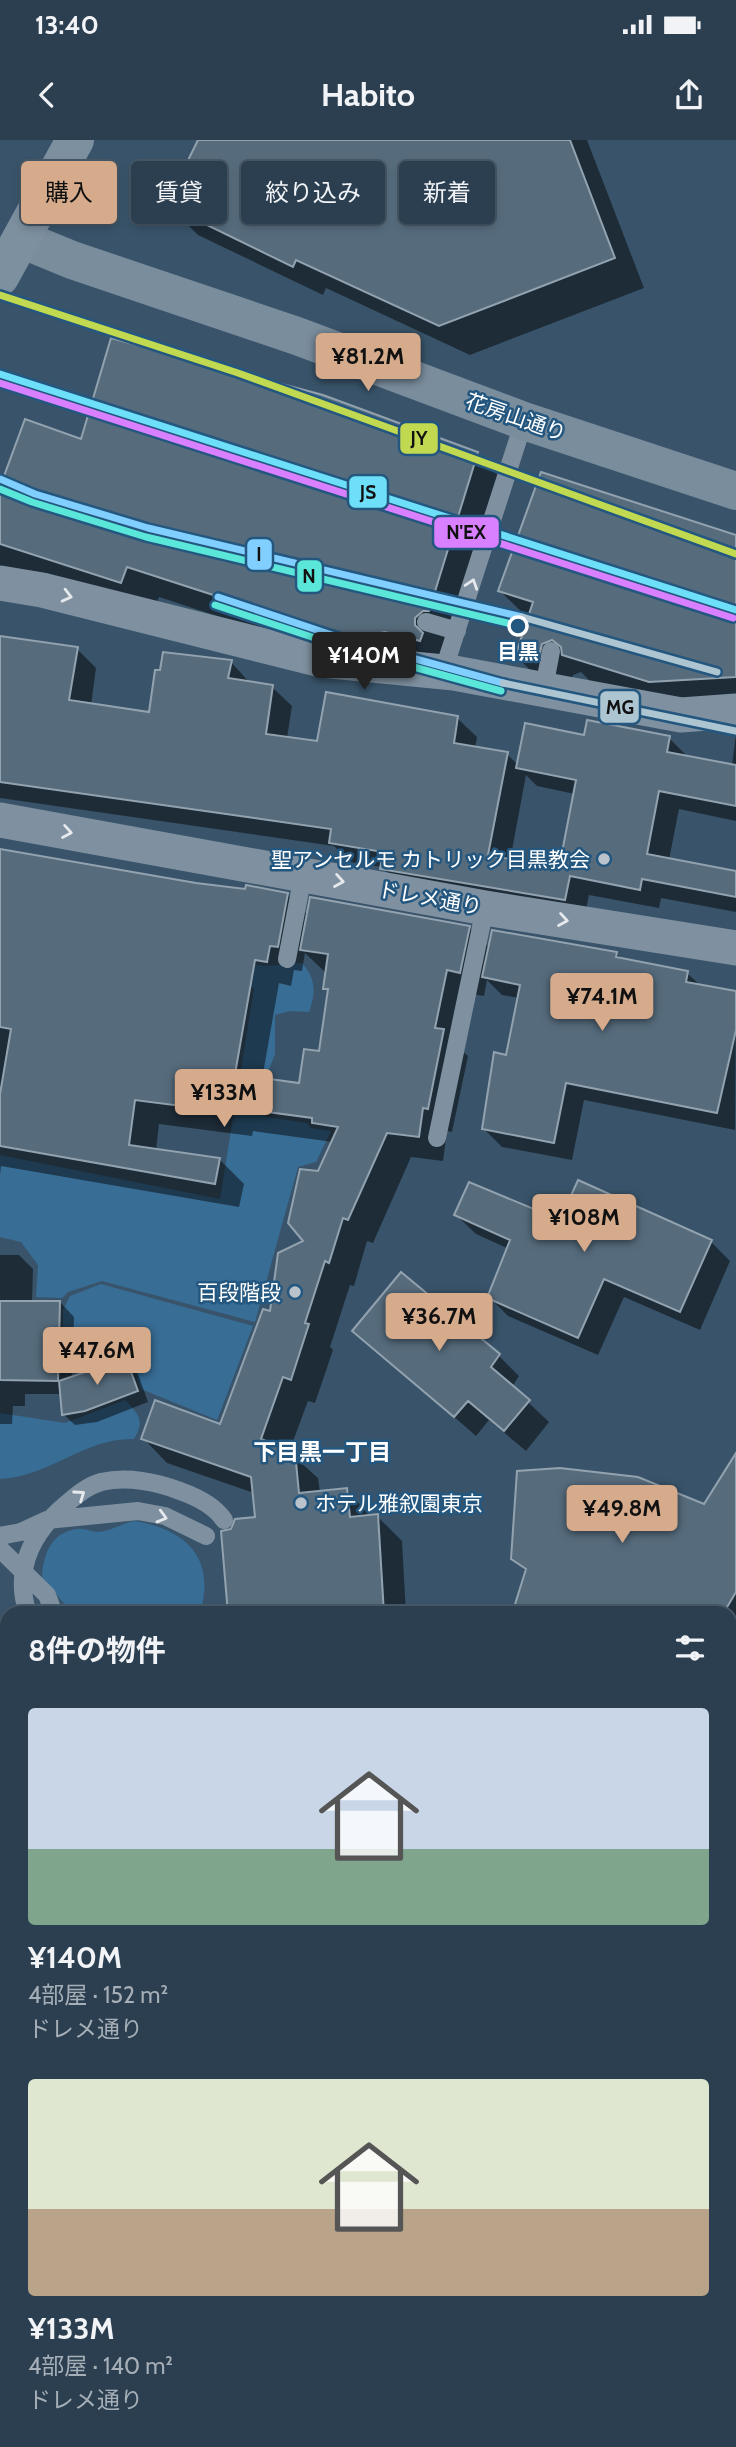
<!DOCTYPE html>
<html lang="ja">
<head>
<meta charset="utf-8">
<style>
	body { margin:0; font-family:Cabin,"Noto Sans JP",sans-serif; background:#374a5a; color:#f1f3f6; height:100vh; display:flex; flex-direction:column; font-size:26px; white-space:nowrap }
	* { box-sizing:border-box; margin:0 }
	p { font-size:23px; color:#a6afb7 }
	.icon { flex:none; width:38px; height:38px; fill:none; stroke:currentColor; stroke-width:2; stroke-linecap:round; stroke-linejoin:round }
	.map { position:relative; flex:1; overflow:hidden }
	.details { position:absolute; left:0px; top:1466px; width:737px; height:842px; display:flex; flex-direction:column; background:#2b3f50; border-radius:21px 21px 0 0; box-shadow:0 4px 10px #0003,0 0 0 2px #475867 }
	.details>* { flex:none }
	.guide { position:absolute; left:21px; top:21px; width:695px; height:63px; display:flex; gap:14px }
	.price { position:absolute; translate:-50% -60px; padding:0 16px; border-radius:7px; background:#d6ab8b; color:#111; font-size:23px; line-height:46px; filter:drop-shadow(0 2px 4px #0008) }
	.price::after { content:''; position:absolute; left:50%; top:42px; width:21px; height:16px; margin-left:-10px; background:inherit; clip-path:polygon(0 0,100% 0,50% 100%) }
	.price.active { background:#222; color:#fff }
	ul { padding:0; list-style:none }
	li { display:grid; align-content:center; gap:14px; height:371px; padding:0 28px }
	li span { display:grid; place-items:center; height:217px; border-radius:7px; color:#555 }
	li>.icon { margin-inline-start:auto }
	span .icon { width:126px; height:126px; fill:#fffc; stroke-width:1 }
	li b { font-size:30px }
	h2 { display:flex; justify-content:space-between; align-items:center; height:84px; padding:0 28px; font-size:30px }
	.pill { padding:0 24px; border-radius:7px; background:#2b3f50; box-shadow:0 4px 10px #0003,0 0 0 2px #475867; font-size:24px; line-height:63px }
	.pill.active { background:#d6ab8b; color:#111 }
	.status { display:flex; justify-content:space-between; align-items:center; height:49px; padding:0 35px; background:#2b3f50; direction:ltr }
	.status svg { height:19px; fill:currentColor }
	header { display:flex; justify-content:space-between; align-items:center; height:91px; padding:0 28px; background:#2b3f50; font-size:32px; font-weight:800 }
	.map>svg:first-child { display:block }
	.green { fill:#386d96 }
	.water { fill:#547894 }
	.shadow { fill:#0007; fill-rule:evenodd }
	.building { fill:#566c7d; stroke:#92a2af; stroke-width:2 }
	.lines { fill:none; stroke-linecap:round; stroke-linejoin:round }
	.lane { stroke:#7f91a0; stroke-width:18 }
	.street { stroke:#7f91a0; stroke-width:35 }
	.secondary { stroke:#7a8d9d; stroke-width:38 }
	.primary { stroke:#7d909f; stroke-width:38 }
	.rail-1-casing { stroke:#24577f; stroke-width:12 }
	.rail-2-casing { stroke:#24577f; stroke-width:12 }
	.rail-3-casing { stroke:#24577f; stroke-width:12 }
	.rail-1 { stroke:#6ddff8; stroke-width:7 }
	.rail-2 { stroke:#d880ff; stroke-width:7 }
	.rail-3 { stroke:#c1d950; stroke-width:7 }
	.metro-1-casing { stroke:#24577f; stroke-width:12 }
	.metro-2-casing { stroke:#24577f; stroke-width:12 }
	.metro-3-casing { stroke:#24577f; stroke-width:12 }
	.metro-1 { stroke:#80cfff; stroke-width:7 }
	.metro-2 { stroke:#5ae6d8; stroke-width:7 }
	.metro-3 { stroke:#adc5d1; stroke-width:7 }
	.oneway { stroke:#e5e9ec }
	.stop-dot { fill:#24577f; stroke:#fff; stroke-width:3.5 }
	.poi-dot { fill:#bac3cb; stroke:#24577f; stroke-width:2.5 }
	.labels { text-anchor:middle; dominant-baseline:central; stroke-width:5; stroke-linejoin:round; paint-order:stroke }
	.street-label { font-size:21px; fill:#fff; stroke:#24577f }
	.stop-label { font-size:21px; font-weight:bold; fill:#fff; stroke:#24577f }
	.poi-label { font-size:21px; fill:#fff; stroke:#24577f; text-anchor:end }
	.neighbourhood-label { font-size:23px; font-weight:bold; fill:#fff; stroke:#24577f }
	.line-badge { stroke:#24577f; stroke-width:2.5 }
	.pale-badge-label { font-size:19px; text-anchor:middle; font-weight:bold; fill:#111 }
</style>
</head>
<body>
<div class="status"><b>13:40</b><svg viewBox="0 0 49 12"><path d="M0 12V9h3v3zM5 12V6h3v6zM10 12V3h3v9zM15 12V0h3v12zM26 1h20v11H26zM47 4h2v5h-2z"/></svg></div>
<header><svg class="icon" aria-label="back" viewBox="0 0 24 24"><path d="M15 5l-7 7 7 7"/></svg>Habito<svg class="icon" aria-label="share" viewBox="0 0 24 24"><path d="M12 15V3M7 8l5-5 5 5M5 13v7h14v-7"/></svg></header>
<div class="map">
<svg width="736" height="2307" viewBox="0 0 736 2307">
	<rect width="100%" height="100%" fill="#39546a"/>
	<path class="green" d="M 212,816 L 264,826 L 302,823 C 316,839 316,852 309,872 L 290,871 L 275,875 L 275,914 L 267,935 L 261,971 L 266,977 L 307,983 L 311,988 L 331,991 L 316,1022 L 298,1027 L 255,1182 L 102,1141 L 68,1152 L 62,1158 L 36,1157 L 38,1125 L 21,1102 L 0,1097 L 0,1015 L 220,1059 L 254,848 L 183,835 Z
		M 101,1144 L 253,1186 L 217,1280 L 141,1249 L 130,1214 L 83,1231 L 63,1223 L 63,1170 L 70,1156 Z
		M 125,1260 C 139,1275 145,1280 134,1299 C 83,1298 52,1336 0,1339 L 0,1273 L 65,1283 Z
		M 135,1381 C 188,1390 216,1420 200,1473 L 68,1473 L 66,1466 L 42,1437 C 43,1415 51,1392 77,1389 C 85,1388 91,1392 98,1392 C 111,1391 122,1383 135,1381 Z"/>
	<path class="water" d="M 730,1753 L 736,1753 L 736,1866 L 730,1866 Z
		M 7,1781 L 7,1891 L 0,1892 L 0,1782 Z"/>
	<path class="shadow" d="M 200,0 L 587,0 L 644,148 L 470,215 L 326,148 L 323,155 L 198,95 L 168,65 Z
		M 82,301 L 477,314 L 508,345 L 446,519 L 382,530 L 159,457 L 152,473 L 0,440 L 0,352 Z
		M 736,397 L 736,569 L 595,546 L 581,532 L 573,535 L 569,552 L 548,548 L 517,517 L 529,479 L 500,451 Z
		M 0,498 L 77,509 L 96,528 L 91,565 L 150,574 L 231,522 L 250,543 L 272,547 L 292,566 L 287,598 L 318,603 L 457,578 L 477,597 L 475,608 L 507,614 L 518,625 L 586,597 L 669,598 L 689,618 L 732,626 L 736,593 L 736,681 L 679,669 L 669,720 L 736,733 L 736,772 L 661,758 L 659,768 L 589,755 L 584,779 L 402,747 L 382,727 L 350,722 L 334,706 L 0,658 ZM 526,635 L 537,646 L 575,654 L 560,730 L 510,721 Z
		M 0,721 L 287,754 L 309,776 L 469,787 L 490,808 L 616,813 L 624,821 L 687,833 L 701,846 L 736,853 L 735,990 L 584,960 L 572,1020 L 502,1007 L 484,989 L 507,917 L 519,858 L 502,855 L 487,840 L 484,856 L 471,854 L 460,909 L 468,916 L 452,992 L 447,991 L 443,1021 L 411,1017 L 373,1103 L 367,1101 L 354,1146 L 350,1145 L 330,1207 L 333,1210 L 315,1263 L 308,1261 L 289,1312 L 318,1338 L 320,1352 L 347,1350 L 371,1377 L 377,1376 L 402,1401 L 406,1474 L 230,1474 L 233,1390 L 257,1379 L 254,1353 L 167,1323 L 143,1298 L 221,1286 L 305,1102 L 320,1033 L 333,1002 L 253,991 L 252,996 L 159,984 L 156,1011 L 219,1019 L 244,1044 L 239,1067 L 1,1026 L 0,1035 ZM 305,813 L 327,834 L 325,848 L 329,852 L 321,913 L 300,945 L 262,939 L 279,843 L 291,846 L 294,830 L 302,831 Z
		M 578,1043 L 711,1102 L 730,1121 L 700,1190 L 624,1157 L 598,1215 L 508,1176 L 489,1157 L 509,1109 L 476,1094 L 456,1075 L 561,1082 Z
		M 0,1115 L 19,1115 L 33,1129 L 32,1162 L 60,1162 L 74,1177 L 72,1238 L 126,1220 L 137,1231 L 148,1262 L 97,1282 L 75,1285 L 63,1274 L 62,1254 L 25,1254 L 25,1266 L 13,1266 L 12,1284 L 0,1284 Z
		M 355,1191 L 499,1216 L 519,1236 L 512,1247 L 549,1282 L 526,1311 L 489,1280 L 476,1296 Z
		M 736,1316 L 736,1706 L 730,1706 L 730,1474 L 515,1474 L 527,1432 L 513,1418 L 704,1366 Z
		M 7,1674 L 7,1741 L 0,1741 L 0,1675 Z
		M 730,1912 L 736,1912 L 736,2085 L 730,2086 Z
		M 7,1939 L 7,2018 L 0,2019 L 0,1940 Z
		M 7,2094 L 7,2301 L 446,2301 L 446,2307 L 236,2307 L 233,2304 L 231,2307 L 0,2307 L 0,2095 Z
		M 736,2140 L 736,2307 L 560,2307 L 561,2304 L 555,2307 L 472,2307 L 472,2301 L 730,2301 L 730,2141 Z"/>
	<path class="building" d="M 198,0 L 570,0 L 615,118 L 439,186 L 296,120 L 293,127 L 166,65 Z
		M 111,198 L 323,255 L 478,312 L 429,471 L 423,471 L 415,478 L 415,485 L 423,493 L 420,501 L 385,492 L 349,499 L 127,427 L 121,443 L 0,404 L 0,347 L 25,279 L 81,299 Z
		M 541,332 L 736,395 L 736,537 L 649,542 L 562,515 L 561,507 L 552,500 L 542,504 L 538,521 L 515,517 L 533,462 L 498,451 Z
		M 0,496 L 78,507 L 69,560 L 149,572 L 155,530 L 160,530 L 163,512 L 232,520 L 228,538 L 273,545 L 266,594 L 317,601 L 326,552 L 458,576 L 454,603 L 508,612 L 488,715 L 559,728 L 576,640 L 516,628 L 525,583 L 584,595 L 587,580 L 670,596 L 667,612 L 736,625 L 736,666 L 659,651 L 647,714 L 736,731 L 736,757 L 642,739 L 640,750 L 570,736 L 565,760 L 380,729 L 383,712 L 329,703 L 331,689 L 0,642 Z
		M 0,709 L 196,743 L 245,749 L 246,745 L 288,753 L 278,807 L 270,806 L 267,822 L 255,820 L 235,934 L 299,943 L 304,909 L 319,911 L 328,849 L 323,849 L 328,814 L 300,810 L 310,757 L 470,786 L 460,833 L 447,830 L 435,888 L 444,889 L 428,969 L 423,968 L 419,997 L 387,993 L 348,1080 L 343,1078 L 329,1123 L 325,1121 L 305,1183 L 309,1184 L 291,1240 L 283,1237 L 261,1299 L 295,1312 L 299,1353 L 347,1348 L 350,1377 L 378,1374 L 384,1474 L 228,1474 L 221,1391 L 231,1389 L 235,1379 L 255,1377 L 251,1337 L 141,1299 L 155,1260 L 220,1284 L 263,1169 L 270,1171 L 278,1113 L 303,1101 L 288,1083 L 300,1029 L 318,1031 L 338,987 L 312,983 L 312,978 L 229,967 L 228,972 L 135,960 L 129,1005 L 220,1018 L 215,1044 L 0,1006 L 0,954 L 11,889 L 0,887 Z
		M 492,790 L 617,812 L 616,817 L 688,831 L 686,842 L 736,851 L 736,890 L 717,973 L 566,943 L 554,1003 L 482,989 L 494,912 L 506,915 L 520,845 L 482,837 Z
		M 578,1040 L 712,1100 L 680,1172 L 604,1139 L 578,1198 L 487,1158 L 510,1100 L 454,1075 L 469,1042 L 560,1080 Z
		M 401,1132 L 500,1214 L 491,1227 L 530,1260 L 504,1291 L 468,1261 L 454,1277 L 352,1191 Z
		M 0,1161 L 60,1161 L 58,1241 L 0,1240 Z
		M 126,1218 L 138,1251 L 85,1271 L 62,1275 L 59,1241 Z
		M 736,1313 L 736,1452 L 723,1474 L 512,1474 L 526,1429 L 511,1419 L 517,1331 L 560,1328 L 638,1337 L 704,1364 Z"/>
	<g class="lines">
		<path class="lane" d="M 426,482 L 457,491
			M 443,532 L 524,281
			M 544,548 L 551,511
			M 287,819 L 303,735
			M 437,998 L 485,768
			M 0,1396 L 21,1392 L 47,1380 L 138,1371 L 165,1376 L 206,1396
			M 0,1409 L 47,1455 L 54,1474
			M 28,1474 C 13,1429 32,1393 65,1365 C 76,1356 87,1346 101,1342 C 127,1336 157,1342 180,1351 C 197,1357 214,1365 224,1380
			M 224,2301 L 224,2307
			M 548,2307 L 548,2301"/>
		<path class="street" d="M 0,443 L 42,450 L 321,520 L 454,533 L 681,575 L 736,571
			M 0,680 L 485,768 L 736,808
			M 730,1890 L 736,1890
			M 0,1913 L 7,1912
			M 0,2031 L 7,2031
			M 730,2119 L 736,2119"/>
		<path class="secondary" d="M 21,99 L 72,120 L 297,196 L 524,281 L 736,351"/>
		<path class="primary" d="M 0,137 L 75,0"/>
		<g class="rail-1-casing">
			<path id="rail-1" d="M 0,234 L 736,470"/>
		</g>
		<g class="rail-2-casing">
			<path id="rail-2" d="M 0,243 L 733,478"/>
		</g>
		<g class="rail-3-casing">
			<path id="rail-3" d="M 0,155 L 238,233 L 736,414"/>
		</g>
		<use href="#rail-1" class="rail-1"/>
		<use href="#rail-2" class="rail-2"/>
		<use href="#rail-3" class="rail-3"/>
		<g class="metro-1-casing">
			<path id="metro-1" d="M 0,339 L 35,354 L 148,388 L 522,477
				M 218,457 L 350,501 L 503,543"/>
		</g>
		<g class="metro-2-casing">
			<path id="metro-2" d="M 0,349 L 32,362 L 146,397 L 520,486
				M 215,465 L 348,509 L 501,551"/>
		</g>
		<g class="metro-3-casing">
			<path id="metro-3" d="M 522,477 L 717,532
				M 503,543 L 736,591"/>
		</g>
		<use href="#metro-1" class="metro-1"/>
		<use href="#metro-2" class="metro-2"/>
		<use href="#metro-3" class="metro-3"/>
	</g>
	<defs><path id="oneway-chevron" d="M-2-3.5L2.5 0L-2 3.5" fill="none" stroke-width="1.6" stroke-linecap="round" stroke-linejoin="round" transform="scale(1.75)"/></defs>
	<g class="oneway">
		<use href="#oneway-chevron" transform="translate(472 444) rotate(-72)"/>
		<use href="#oneway-chevron" transform="translate(67 456) rotate(14)"/>
		<use href="#oneway-chevron" transform="translate(67 692) rotate(10)"/>
		<use href="#oneway-chevron" transform="translate(339 741) rotate(10)"/>
		<use href="#oneway-chevron" transform="translate(563 780) rotate(9)"/>
		<use href="#oneway-chevron" transform="translate(80 1355) rotate(-35)"/>
		<use href="#oneway-chevron" transform="translate(162 1377) rotate(16)"/>
	</g>
	<circle class="stop-dot" cx="518" cy="486" r="9"/>
	<g class="poi-dot">
		<circle cx="604" cy="719" r="7"/>
		<circle cx="295" cy="1152" r="7"/>
		<circle cx="301" cy="1363" r="7"/>
	</g>
	<g class="labels">
		<g class="street-label">
			<text transform="translate(516 277) rotate(19)">花房山通り</text>
			<text transform="translate(430 758) rotate(10)">ドレメ通り</text>
		</g>
		<g class="stop-label">
			<text x="518" y="511">目黒</text>
		</g>
		<g class="poi-label">
			<text x="590" y="719">聖アンセルモ カトリック目黒教会</text>
			<text x="281" y="1152">百段階段</text>
			<text x="315" y="1363" text-anchor="start">ホテル雅叙園東京</text>
		</g>
		<g class="neighbourhood-label">
			<text x="322" y="1312">下目黒一丁目</text>
		</g>
	</g>
	<g class="line-badge">
		<rect x="399" y="282" width="40" height="33" rx="7" fill="#c1d950"/>
		<rect x="348" y="335" width="40" height="34" rx="7" fill="#6ddff8"/>
		<rect x="433" y="376" width="67" height="33" rx="7" fill="#d880ff"/>
		<rect x="246" y="398" width="27" height="33" rx="7" fill="#80cfff"/>
		<rect x="296" y="419" width="27" height="34" rx="7" fill="#5ae6d8"/>
		<rect x="599" y="550" width="41" height="34" rx="7" fill="#adc5d1"/>
	</g>
	<g class="pale-badge-label">
		<text x="419" y="305">JY</text>
		<text x="368" y="359">JS</text>
		<text x="466" y="399">N'EX</text>
		<text x="259" y="421">I</text>
		<text x="309" y="443">N</text>
		<text x="620" y="574">MG</text>
	</g>
</svg>
<b class="price" style="left:368px;top:253px">¥81.2M</b>
<b class="price active" style="left:364px;top:552px">¥140M</b>
<b class="price" style="left:602px;top:893px">¥74.1M</b>
<b class="price" style="left:224px;top:989px">¥133M</b>
<b class="price" style="left:584px;top:1114px">¥108M</b>
<b class="price" style="left:439px;top:1213px">¥36.7M</b>
<b class="price" style="left:97px;top:1247px">¥47.6M</b>
<b class="price" style="left:622px;top:1405px">¥49.8M</b>
<div class="guide">
<a class="pill active">購入</a>
<a class="pill">賃貸</a>
<a class="pill">絞り込み</a>
<a class="pill">新着</a>
</div>
<section class="details">
<h2>8件の物件<svg class="icon" aria-label="filters" viewBox="0 0 24 24"><path d="M4 7h16M4 17h16"/><circle cx="9" cy="7" r="2"/><circle cx="15" cy="17" r="2"/></svg></h2>
<ul>
<li><span style="background:linear-gradient(#c9d6e8 65%,#7fa58c 0)"><svg class="icon" aria-label="home" viewBox="0 0 24 24"><path d="M3 11l9-7 9 7M6 9v11h12V9"/></svg></span><div><b>¥140M</b><p>4部屋 · 152 m²</p><p>ドレメ通り</p></div></li>
<li><span style="background:linear-gradient(#dfe7d0 60%,#b9a48a 0)"><svg class="icon" aria-label="home" viewBox="0 0 24 24"><path d="M3 11l9-7 9 7M6 9v11h12V9"/></svg></span><div><b>¥133M</b><p>4部屋 · 140 m²</p><p>ドレメ通り</p></div></li>
</ul>
</section>
</div>
</body>
</html>
